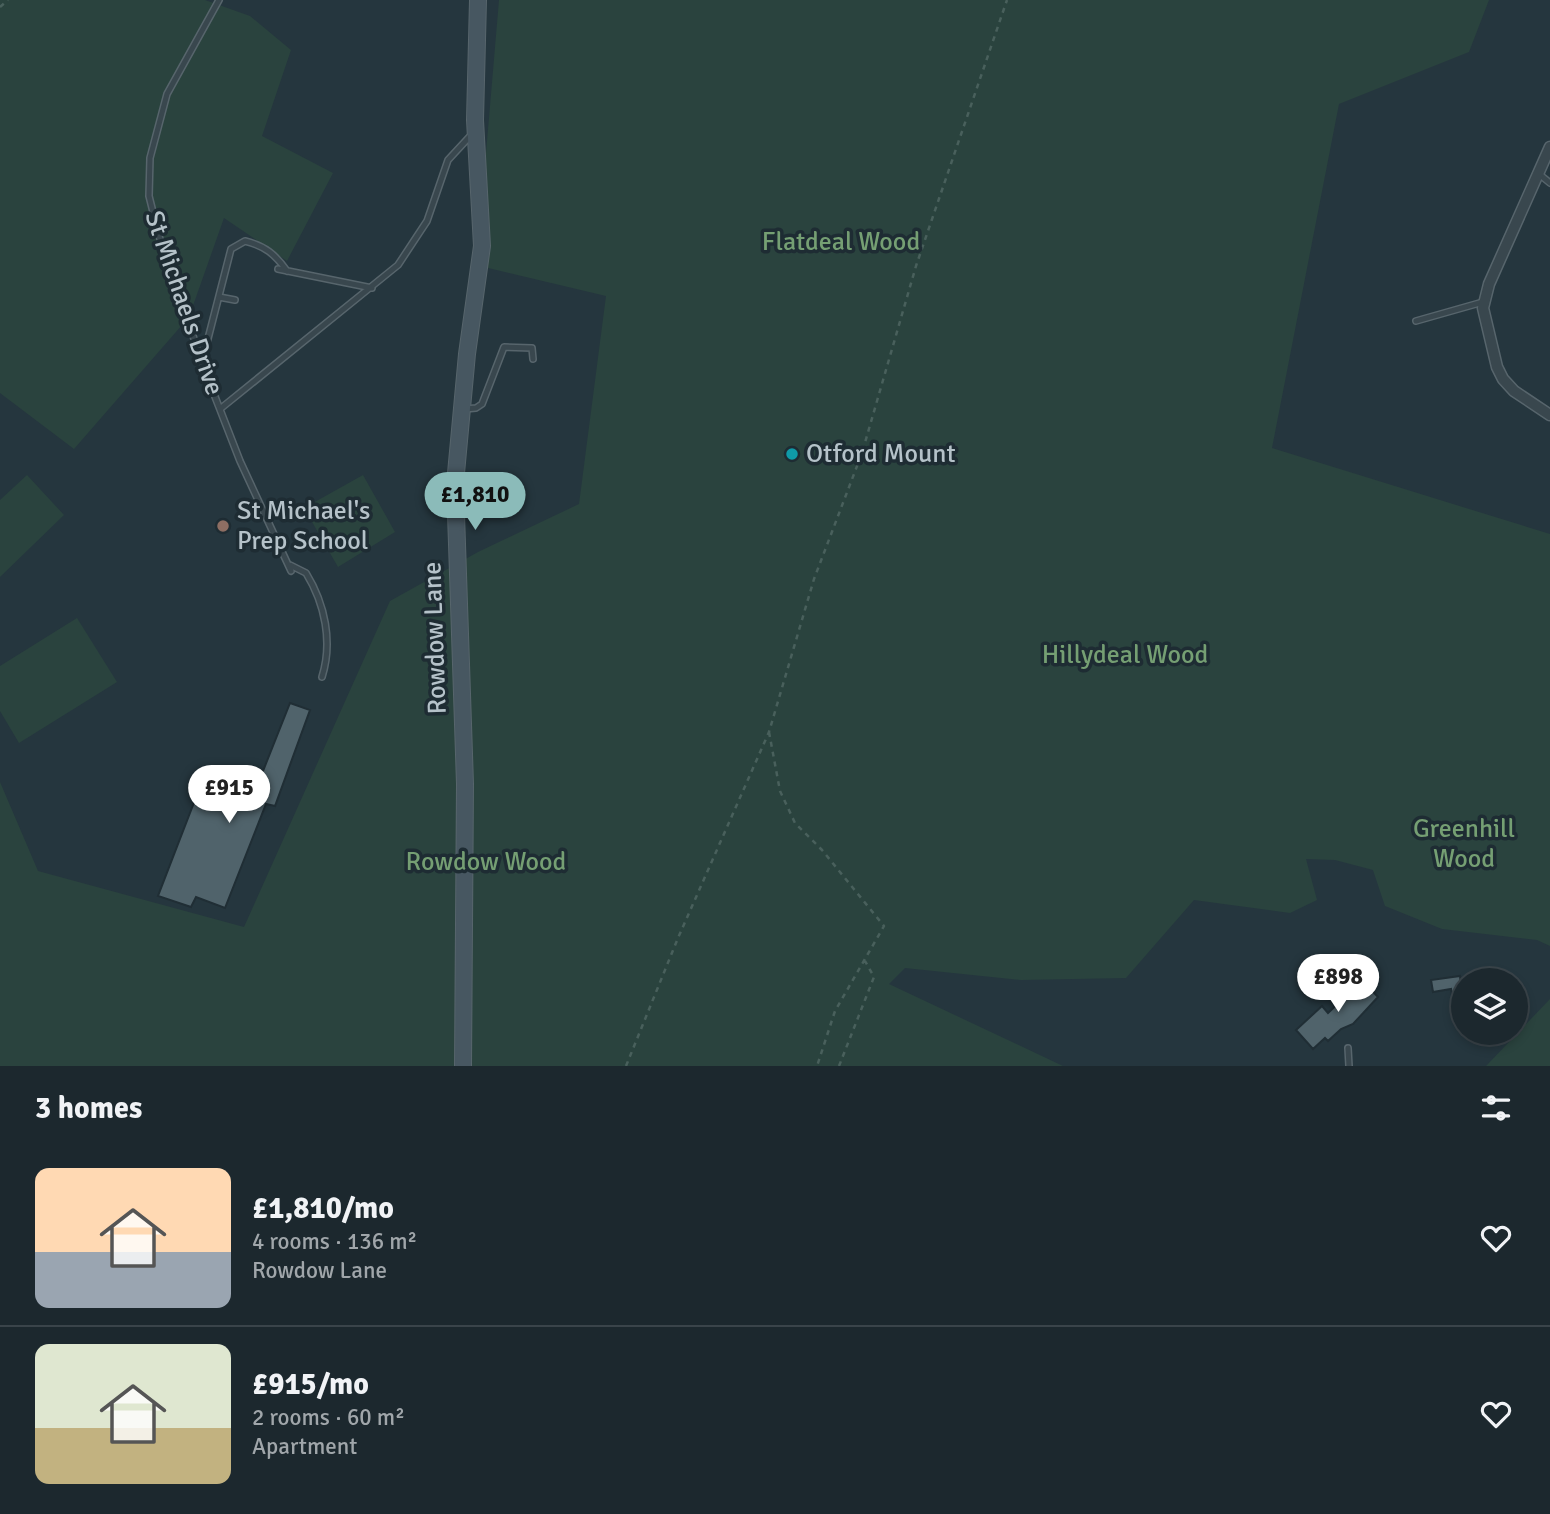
<!DOCTYPE html>
<html lang="en">
<head>
<meta charset="utf-8">
<style>
	body { margin:0; font-family:Signika,sans-serif; background:#29343a; color:#f1f3f6; height:100vh; display:flex; flex-direction:column; font-size:26px; white-space:nowrap }
	* { box-sizing:border-box; margin:0 }
	p { font-size:23px; color:#a0a6aa }
	.icon { flex:none; width:38px; height:38px; fill:none; stroke:currentColor; stroke-width:2; stroke-linecap:round; stroke-linejoin:round }
	.map { position:relative; height:1066px; overflow:hidden }
	.panel { display:flex; flex-direction:column; background:#1c282e; flex:1 }
	.panel>* { flex:none }
	.controls { position:absolute; left:1451px; top:968px; display:grid; gap:14px }
	.controls a { display:grid; place-items:center; width:77px; height:77px; border-radius:50%; background:#1c282e; box-shadow:0 4px 10px #0003,0 0 0 2px #3a444a; font-size:35px }
	.price { position:absolute; translate:-50% -60px; padding:0 16px; border-radius:24px; background:#fff; color:#222; font-size:23px; line-height:46px; filter:drop-shadow(0 2px 4px #0008) }
	.price::after { content:''; position:absolute; left:50%; top:42px; width:21px; height:16px; margin-left:-10px; background:inherit; clip-path:polygon(0 0,100% 0,50% 100%) }
	.price.selected { background:#8bbbb9; color:#111 }
	ul { padding:0; list-style:none }
	li { display:flex; align-items:center; gap:21px; height:175px; padding:0 35px }
	li+li { border-top:2px solid #3a444a }
	li span { display:grid; place-items:center; flex:none; width:196px; height:140px; border-radius:14px; color:#555 }
	li>.icon { margin-inline-start:auto }
	span .icon { width:84px; height:84px; fill:#fffc; stroke-width:1 }
	li b { font-size:30px }
	h2 { display:flex; justify-content:space-between; align-items:center; height:84px; padding:0 35px; font-size:30px }
	.map>svg:first-child { display:block }
	.green { fill:#2a433e }
	.building { fill:#50636b; stroke:#202e35; stroke-width:2 }
	.lines { fill:none; stroke-linecap:round; stroke-linejoin:round }
	.lane-casing { stroke:#57656c; stroke-width:8 }
	.street-casing { stroke:#57656c; stroke-width:13 }
	.secondary-casing { stroke:#57656c; stroke-width:18 }
	.path { stroke:#49605c; stroke-width:2.5; stroke-dasharray:5 5; stroke-linecap:butt }
	.lane { stroke:#39474e; stroke-width:5 }
	.street { stroke:#39474e; stroke-width:10 }
	.secondary { stroke:#475761; stroke-width:16 }
	.culture-dot { fill:#0f9aa8; stroke:#1e2c33; stroke-width:2.5 }
	.education-dot { fill:#8d6e63; stroke:#1e2c33; stroke-width:2.5 }
	.labels { text-anchor:middle; dominant-baseline:central; stroke-width:7; stroke-linejoin:round; paint-order:stroke }
	.park-label { font-size:26px; fill:#759f73; stroke:#1e2c33 }
	.street-label { font-size:26px; fill:#b5c2c9; stroke:#1e2c33 }
	.poi-label { font-size:26px; fill:#b5c2c9; stroke:#1e2c33; text-anchor:start }
</style>
</head>
<body>
<div class="map">
<svg width="1550" height="1066" viewBox="0 0 1550 1066">
	<rect width="100%" height="100%" fill="#25363e"/>
	<path class="green" d="M 0,0 L 205,0 L 250,16 L 291,50 L 262,136 L 333,173 L 287,261 L 224,218 L 189,317 L 74,449 L 0,393 Z
		M 499,0 L 1489,0 L 1469,52 L 1339,104 L 1272,448 L 1550,534 L 1550,946 L 1537,940 L 1442,929 L 1385,906 L 1373,870 L 1335,860 L 1306,859 L 1317,900 L 1290,913 L 1194,900 L 1126,978 L 1021,980 L 905,968 L 889,984 L 1063,1066 L 0,1066 L 0,782 L 38,871 L 244,927 L 390,601 L 478,552 L 579,504 L 606,296 L 484,267 L 486,153 Z
		M 27,475 L 64,515 L 0,577 L 0,500 Z
		M 363,475 L 395,532 L 338,567 L 304,508 Z
		M 77,618 L 117,682 L 19,743 L 0,711 L 0,666 Z
		M 1550,999 L 1550,1066 L 1486,1066 Z"/>
	<path class="building" d="M 290,703 L 310,710 L 275,806 L 266,804 L 225,908 L 196,897 L 191,907 L 158,896 L 200,787 L 230,798 L 241,772 L 261,776 Z
		M 1460,976 L 1462,994 L 1452,996 L 1451,989 L 1433,992 L 1431,980 Z
		M 1355,979 L 1361,979 L 1378,997 L 1353,1024 L 1341,1029 L 1328,1041 L 1325,1038 L 1313,1049 L 1296,1030 L 1322,1006 L 1328,1013 L 1345,997 L 1346,986 Z"/>
	<g class="lines">
		<g class="lane-casing">
			<path id="lane" d="M 219,0 L 167,94 L 150,158 L 149,196 L 159,236 L 205,371 L 240,461 L 291,571
				M 1539,174 L 1550,183
				M 278,269 L 372,288
				M 219,297 L 235,300
				M 1416,321 L 1483,302
				M 202,362 L 231,249 L 245,241 C 265,246 275,254 287,271
				M 220,409 L 398,265 L 427,221 L 448,160 L 473,133
				M 465,409 L 476,408 L 482,404 L 504,347 L 532,348 L 533,359
				M 290,565 L 306,573 C 325,604 333,642 322,677
				M 1348,1048 L 1349,1066"/>
		</g>
		<g class="street-casing">
			<path id="street" d="M 1550,147 L 1489,284 L 1483,308 L 1497,367 L 1503,379 L 1514,391 L 1550,415"/>
		</g>
		<g class="secondary-casing">
			<path id="secondary" d="M 463,1066 L 465,784 L 455,484 L 467,354 L 482,246 L 475,120 L 478,0"/>
		</g>
		<path class="path" d="M 0,7 L 8,0
			M 769,732 L 780,791 L 795,823 L 822,850 L 884,926 L 835,1011 L 817,1066
			M 626,1066 L 678,938 L 769,732 L 814,579 L 862,453 L 916,266 L 1007,0
			M 839,1066 L 874,977 L 865,961"/>
		<use href="#lane" class="lane"/>
		<use href="#street" class="street"/>
		<use href="#secondary" class="secondary"/>
	</g>
	<circle class="culture-dot" cx="792" cy="454" r="7"/>
	<circle class="education-dot" cx="223" cy="526" r="7"/>
	<g class="labels">
		<g class="park-label">
			<text x="841" y="242">Flatdeal Wood</text>
			<text x="1125" y="655">Hillydeal Wood</text>
			<text x="1464" y="829">Greenhill<tspan x="1464" dy="30">Wood</tspan></text>
			<text x="486" y="862">Rowdow Wood</text>
		</g>
		<g class="street-label">
			<text transform="translate(184 303) rotate(71)">St Michaels Drive</text>
			<text transform="translate(435 638) rotate(-92)">Rowdow Lane</text>
		</g>
		<g class="poi-label">
			<text x="806" y="454">Otford Mount</text>
			<text x="237" y="511">St Michael's<tspan x="237" dy="30">Prep School</tspan></text>
		</g>
	</g>
</svg>
<div class="controls">
<a><svg class="icon" aria-label="layers" viewBox="0 0 24 24"><path d="M12 4l9 5-9 5-9-5zM3 14l9 5 9-5"/></svg></a>
</div>
<b class="price selected" style="left:475px;top:532px">£1,810</b>
<b class="price" style="left:229px;top:825px">£915</b>
<b class="price" style="left:1338px;top:1014px">£898</b>
</div>
<section class="panel">
<h2>3 homes<svg class="icon" aria-label="filters" viewBox="0 0 24 24"><path d="M4 7h16M4 17h16"/><circle cx="9" cy="7" r="2"/><circle cx="15" cy="17" r="2"/></svg></h2>
<ul>
<li><span style="background:linear-gradient(#ffd9b3 60%,#9aa5b1 0)"><svg class="icon" aria-label="home" viewBox="0 0 24 24"><path d="M3 11l9-7 9 7M6 9v11h12V9"/></svg></span><div><b>£1,810/mo</b><p>4 rooms · 136 m²</p><p>Rowdow Lane</p></div><svg class="icon" aria-label="heart" viewBox="0 0 24 24"><path d="M12 20l-8-8c-3-5 5-10 8-4 3-6 11-1 8 4z"/></svg></li>
<li><span style="background:linear-gradient(#dfe7d0 60%,#c2b280 0)"><svg class="icon" aria-label="home" viewBox="0 0 24 24"><path d="M3 11l9-7 9 7M6 9v11h12V9"/></svg></span><div><b>£915/mo</b><p>2 rooms · 60 m²</p><p>Apartment</p></div><svg class="icon" aria-label="heart" viewBox="0 0 24 24"><path d="M12 20l-8-8c-3-5 5-10 8-4 3-6 11-1 8 4z"/></svg></li>
</ul>
</section>
</body>
</html>
